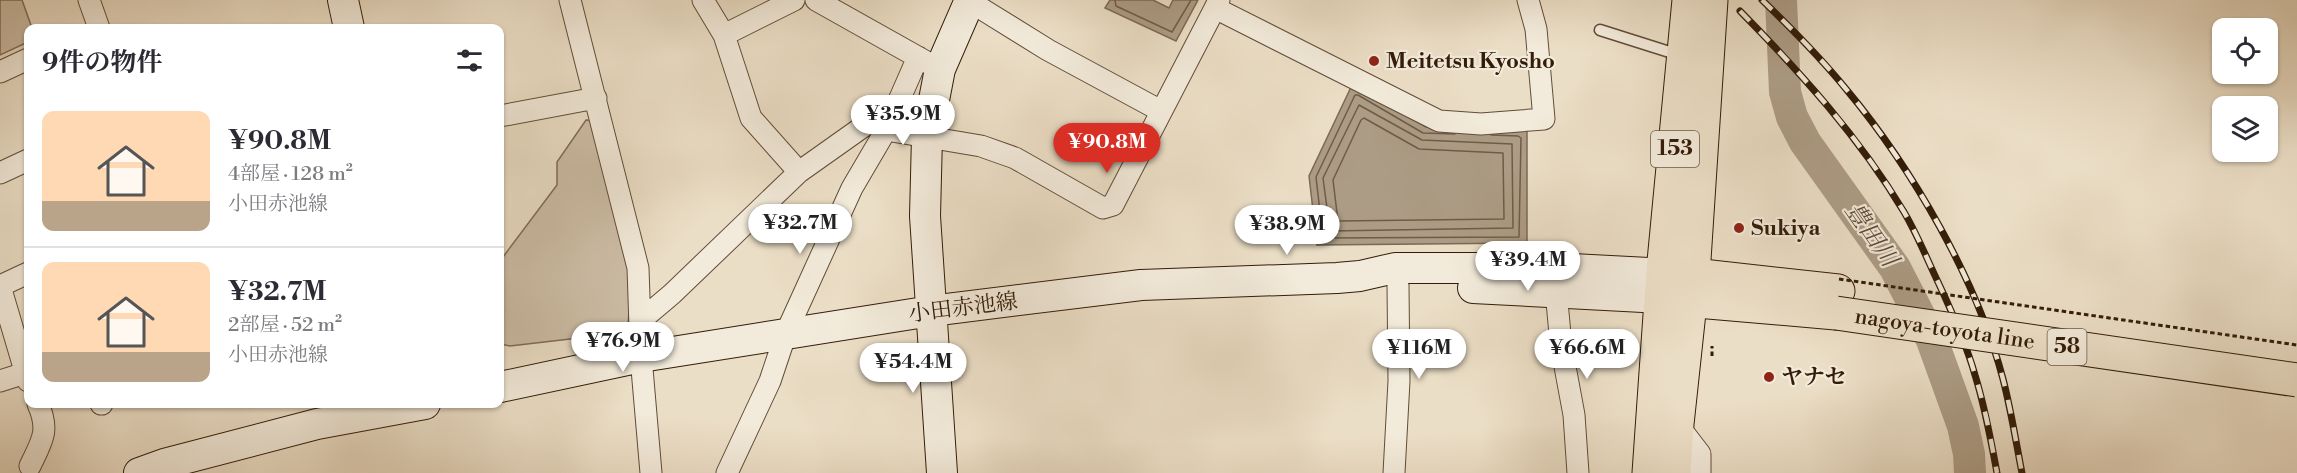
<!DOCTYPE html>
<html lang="ja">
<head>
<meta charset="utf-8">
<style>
	body { margin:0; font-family:"Libre Bodoni","Noto Serif JP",serif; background:#f2f2f3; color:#2b2b33; height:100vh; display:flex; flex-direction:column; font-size:22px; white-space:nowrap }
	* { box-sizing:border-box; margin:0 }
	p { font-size:20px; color:#7c7c81 }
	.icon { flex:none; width:33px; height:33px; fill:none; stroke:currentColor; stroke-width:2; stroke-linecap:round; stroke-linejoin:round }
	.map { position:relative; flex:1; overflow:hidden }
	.panel { position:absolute; left:24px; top:24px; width:480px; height:384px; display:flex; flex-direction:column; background:#fff; border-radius:12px; box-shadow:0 2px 4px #0004 }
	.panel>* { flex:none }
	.buttons { position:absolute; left:2212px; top:18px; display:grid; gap:12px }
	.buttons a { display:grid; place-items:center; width:66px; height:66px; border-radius:12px; background:#fff; box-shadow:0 2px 4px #0004; font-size:30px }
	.price { position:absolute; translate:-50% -51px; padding:0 14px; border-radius:21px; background:#fff; color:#222; font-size:20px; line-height:39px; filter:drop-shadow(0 2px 3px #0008) }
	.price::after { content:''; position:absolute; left:50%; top:36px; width:18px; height:14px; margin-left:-9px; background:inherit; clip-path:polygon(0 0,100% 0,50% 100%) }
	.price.on { background:#d93025; color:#fff }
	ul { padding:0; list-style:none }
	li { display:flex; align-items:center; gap:18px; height:150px; padding:0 18px }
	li+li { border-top:2px solid #e1e1e2 }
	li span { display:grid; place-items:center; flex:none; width:168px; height:120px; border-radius:12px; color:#555 }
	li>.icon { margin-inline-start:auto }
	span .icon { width:72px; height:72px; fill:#fffc; stroke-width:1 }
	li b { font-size:26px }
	h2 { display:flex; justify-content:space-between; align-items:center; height:72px; padding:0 18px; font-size:26px }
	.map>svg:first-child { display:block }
	.green { fill:#ccbda6; stroke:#806c57; stroke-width:1.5 }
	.water { fill:#ac9c85; stroke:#7c6953; stroke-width:1.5 }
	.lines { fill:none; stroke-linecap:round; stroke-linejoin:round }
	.shore { stroke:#705c46; stroke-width:1.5 }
	.river { stroke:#ac9c85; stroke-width:32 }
	.lane-casing { stroke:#614c38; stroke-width:13 }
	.street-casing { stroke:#614c38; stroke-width:23 }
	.secondary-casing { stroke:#331c08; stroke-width:32 }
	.primary-casing { stroke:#331c08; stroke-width:35 }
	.highway-casing { stroke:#331c08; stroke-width:35 }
	.path { stroke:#331c08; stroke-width:3; stroke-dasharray:4.5 3; stroke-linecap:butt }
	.lane { stroke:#f2eada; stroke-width:10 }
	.street { stroke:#f2eada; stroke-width:21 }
	.secondary { stroke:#f2eada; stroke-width:30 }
	.primary { stroke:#ebdec6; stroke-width:33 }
	.highway { stroke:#ebdec6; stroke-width:33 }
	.rail-casing { stroke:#331c08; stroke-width:7 }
	.rail { stroke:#f2eada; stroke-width:4.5; stroke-dasharray:14; stroke-linecap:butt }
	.primary-bridge-casing { stroke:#331c08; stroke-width:35; stroke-linecap:butt }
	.path-bridge { stroke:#331c08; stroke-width:3; stroke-dasharray:4.5 3; stroke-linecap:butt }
	.primary-bridge { stroke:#ebdec6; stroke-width:33 }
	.poi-dot { fill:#8f2418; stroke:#f2eada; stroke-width:2 }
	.labels { text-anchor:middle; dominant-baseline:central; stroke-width:4.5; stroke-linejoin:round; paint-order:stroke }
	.shield { fill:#f2eada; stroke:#6c5a47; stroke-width:1.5 }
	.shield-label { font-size:21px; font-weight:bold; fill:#331c08 }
	.poi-label { font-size:22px; font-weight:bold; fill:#331c08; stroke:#f2eada; text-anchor:start }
	.street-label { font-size:22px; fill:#331c08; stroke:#f2eada }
	.water-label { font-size:24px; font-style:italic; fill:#5d4934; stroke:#f2eada }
</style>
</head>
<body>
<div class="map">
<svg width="2297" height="473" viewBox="0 0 2297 473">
	<rect width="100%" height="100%" fill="#ebdec6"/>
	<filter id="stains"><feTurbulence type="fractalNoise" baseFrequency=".00333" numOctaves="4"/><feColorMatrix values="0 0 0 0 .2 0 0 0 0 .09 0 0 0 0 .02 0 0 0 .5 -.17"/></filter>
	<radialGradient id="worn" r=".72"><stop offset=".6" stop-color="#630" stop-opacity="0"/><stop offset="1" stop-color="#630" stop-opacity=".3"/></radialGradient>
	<path class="green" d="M 0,0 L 22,0 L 32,28 L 28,28 L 28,42 L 0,55 Z
		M 586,120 L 599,121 L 632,270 L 628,325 L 613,334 L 510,346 L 500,344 L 500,261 L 557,185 L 557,162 Z"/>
	<path class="water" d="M 1110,0 L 1153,0 L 1169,8 L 1173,0 L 1198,0 L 1176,41 L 1105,8 Z
		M 1352,85 L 1426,127 L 1527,130 L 1527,243 L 1317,245 L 1309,176 Z"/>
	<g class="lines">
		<path class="shore" d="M 1115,0 L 1116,6 L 1172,32 L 1191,0
			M 1359,105 L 1422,140 L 1512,144 L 1513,228 L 1330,231 L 1323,178 Z
			M 1364,118 L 1419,149 L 1503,153 L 1504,219 L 1338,221 L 1333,180 L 1361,120 Z
			M 1455,134 L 1423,133 L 1358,95 L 1355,95 L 1316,177 L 1323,238 L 1519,237 L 1521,138 L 1518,136 L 1491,135"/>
		<path class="river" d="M 1781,0 L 1785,92 L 1792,117 L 1805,142 L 1895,268 L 1932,340 L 1963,426 L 1969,454 L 1970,473"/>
		<g class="lane-casing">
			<path id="lane" d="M 1600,30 L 1679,55"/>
		</g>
		<g class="street-casing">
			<path id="street" d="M 89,0 L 99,28
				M 570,0 L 638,268 L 641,357 L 651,473
				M 703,0 L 724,35 L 751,118 L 799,172
				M 816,0 L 930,64
				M 1219,0 L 1215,8 L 1439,121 L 1481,124 L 1544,119 L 1536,29 L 1528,0
				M 969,1 L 1048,50 L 1161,111
				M 724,35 L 794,0
				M 0,72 L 28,59
				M 500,116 L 596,98
				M 886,130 L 981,146 L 1015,158 L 1103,208 L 1113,205 L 1215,8
				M 0,173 L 28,160
				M 0,286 L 28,381
				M 0,286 L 28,273
				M 1556,291 L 1561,345 L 1574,415 L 1578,473
				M 640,321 L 672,294 L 799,172 L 871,121 L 892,116
				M 0,381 L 25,373
				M 101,404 L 102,404
				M 1677,424 L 1700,454 L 1700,473
				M 30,466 C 42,441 50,431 38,404
				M 727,473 L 770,381 L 786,333 L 852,188 L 886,130 L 918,57
				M 1394,473 L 1399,381 L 1398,285"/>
		</g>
		<g class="secondary-casing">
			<path id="secondary" d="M 343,0 L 349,28
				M 1473,288 L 1662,298
				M 500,387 L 641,357 L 931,311 L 1141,285 L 1337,278 L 1360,276 L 1395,268 L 1553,268 L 1687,275
				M 139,473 L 164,464 L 317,424 L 425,404
				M 942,473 L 925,216 L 927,136 L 940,69 L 970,0"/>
		</g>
		<g class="primary-casing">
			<path id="primary" d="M 1693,275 L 1838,291
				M 1662,298 L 1836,313"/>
		</g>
		<g class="highway-casing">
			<path id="highway" d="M 1649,473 L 1663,272 L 1689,0
				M 1674,473 L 1677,424 L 1693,275 L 1711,0"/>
		</g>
		<path class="path" d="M 1712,356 L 1712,346"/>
		<use href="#lane" class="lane"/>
		<use href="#street" class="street"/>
		<use href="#secondary" class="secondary"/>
		<use href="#primary" class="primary"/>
		<use href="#highway" class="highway"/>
		<g class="rail-casing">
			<path id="rail" d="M 1762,0 C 1791,28 1820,57 1846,89 C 1912,168 1977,280 2003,379 C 2011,410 2016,442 2022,473
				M 1740,11 C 1801,73 1859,137 1904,212 C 1917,234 1927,259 1938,282 C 1952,312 1966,343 1975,375 C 1985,407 1991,440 1997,473"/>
		</g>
		<use href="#rail" class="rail"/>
		<g class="primary-bridge-casing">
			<g id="primary-bridge">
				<path id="s1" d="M 1836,313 L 2297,380"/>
			</g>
		</g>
		<path class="path-bridge" d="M 1839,279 L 2297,345"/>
		<use href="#primary-bridge" class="primary-bridge"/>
	</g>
	<g class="poi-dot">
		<circle cx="1374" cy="61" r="6"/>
		<circle cx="1739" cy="228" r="6"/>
		<circle cx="1769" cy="377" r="6"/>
	</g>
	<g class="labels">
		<g class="shield">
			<rect x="1651" y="131" width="48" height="36" rx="4.5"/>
			<rect x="2047.5" y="329" width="39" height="36" rx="4.5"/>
		</g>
		<g class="shield-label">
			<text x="1675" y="149">153</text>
			<text x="2067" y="347">58</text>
		</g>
		<g class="poi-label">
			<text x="1386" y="61">Meitetsu Kyosho</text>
			<text x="1751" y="228">Sukiya</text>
			<text x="1781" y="377">ヤナセ</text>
		</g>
		<g class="street-label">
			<text transform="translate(963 308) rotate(-7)">小田赤池線</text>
			<text stroke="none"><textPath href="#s1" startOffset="110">nagoya-toyota line</textPath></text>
		</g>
		<g class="water-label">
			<text transform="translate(1871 235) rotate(55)">豊田川</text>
		</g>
	</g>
	<rect width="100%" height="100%" filter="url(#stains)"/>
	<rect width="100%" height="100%" fill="url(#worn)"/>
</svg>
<div class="buttons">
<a><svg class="icon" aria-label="locate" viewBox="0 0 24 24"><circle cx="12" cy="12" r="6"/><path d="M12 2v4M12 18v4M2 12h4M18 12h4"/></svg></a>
<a><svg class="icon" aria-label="layers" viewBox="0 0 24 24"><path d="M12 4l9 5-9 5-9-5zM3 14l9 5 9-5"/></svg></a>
</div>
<b class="price" style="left:903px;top:146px">¥35.9M</b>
<b class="price on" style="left:1107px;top:174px">¥90.8M</b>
<b class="price" style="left:800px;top:255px">¥32.7M</b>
<b class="price" style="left:1287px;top:256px">¥38.9M</b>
<b class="price" style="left:1528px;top:292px">¥39.4M</b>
<b class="price" style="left:623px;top:373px">¥76.9M</b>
<b class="price" style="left:1419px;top:380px">¥116M</b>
<b class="price" style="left:1587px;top:380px">¥66.6M</b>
<b class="price" style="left:913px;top:394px">¥54.4M</b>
<section class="panel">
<h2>9件の物件<svg class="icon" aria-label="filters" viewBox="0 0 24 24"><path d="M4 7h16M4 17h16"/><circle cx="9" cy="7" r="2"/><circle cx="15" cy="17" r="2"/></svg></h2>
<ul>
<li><span style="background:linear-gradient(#ffd9b3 75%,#b9a48a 0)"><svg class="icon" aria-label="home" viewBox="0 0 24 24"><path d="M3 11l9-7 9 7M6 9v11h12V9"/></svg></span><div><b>¥90.8M</b><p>4部屋 · 128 m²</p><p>小田赤池線</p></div></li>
<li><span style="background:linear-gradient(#ffd9b3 75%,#b9a48a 0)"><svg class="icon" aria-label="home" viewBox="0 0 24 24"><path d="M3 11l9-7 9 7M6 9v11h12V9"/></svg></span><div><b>¥32.7M</b><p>2部屋 · 52 m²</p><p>小田赤池線</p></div></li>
</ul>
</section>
</div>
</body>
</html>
